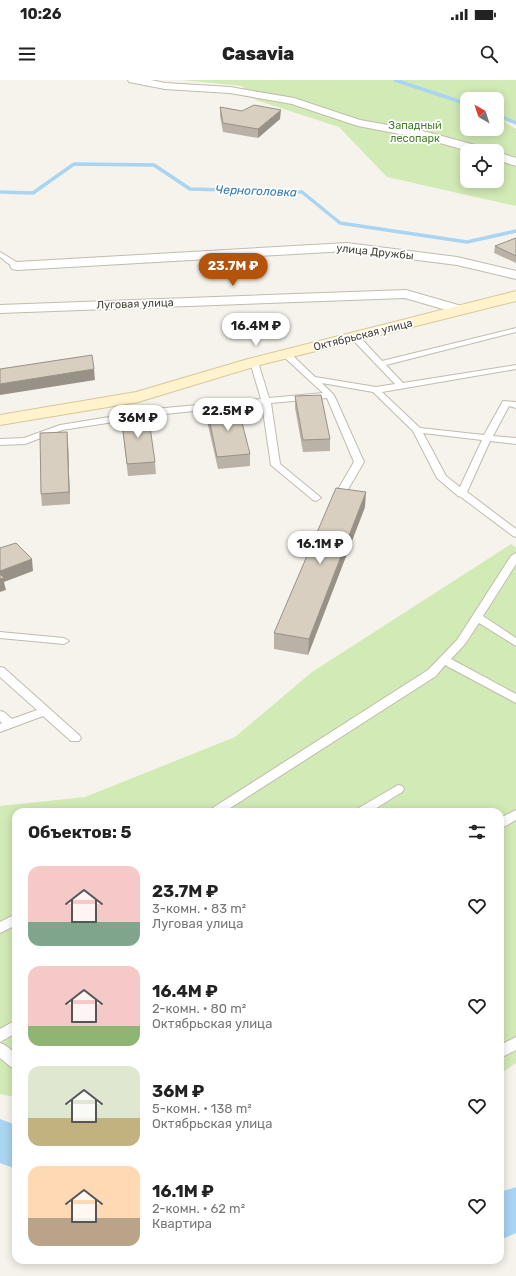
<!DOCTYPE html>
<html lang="ru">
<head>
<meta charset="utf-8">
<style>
	body { margin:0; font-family:Rubik,sans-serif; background:#f2f2f2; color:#222; height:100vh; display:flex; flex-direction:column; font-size:15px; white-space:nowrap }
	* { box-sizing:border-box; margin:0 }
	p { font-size:13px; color:#767676 }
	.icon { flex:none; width:22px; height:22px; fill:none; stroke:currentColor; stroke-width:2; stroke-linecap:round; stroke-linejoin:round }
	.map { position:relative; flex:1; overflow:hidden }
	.details { position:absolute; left:12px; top:728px; width:492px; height:456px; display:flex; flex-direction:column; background:#fff; border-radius:12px; box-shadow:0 2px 10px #0003 }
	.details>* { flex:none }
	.needle { width:26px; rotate:321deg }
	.buttons { position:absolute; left:460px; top:12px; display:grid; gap:8px }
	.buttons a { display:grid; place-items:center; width:44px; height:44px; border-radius:8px; background:#fff; box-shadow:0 2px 10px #0003; font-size:20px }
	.price { position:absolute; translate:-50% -34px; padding:0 9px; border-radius:14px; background:#fff; color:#222; font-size:13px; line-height:26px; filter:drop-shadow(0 1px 2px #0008) }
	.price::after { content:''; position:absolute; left:50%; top:24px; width:12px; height:9px; margin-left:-6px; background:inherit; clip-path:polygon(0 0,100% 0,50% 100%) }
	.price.active { background:#b45309; color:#fff }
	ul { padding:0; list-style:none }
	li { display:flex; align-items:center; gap:12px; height:100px; padding:0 16px }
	li span { display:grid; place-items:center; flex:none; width:112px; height:80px; border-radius:12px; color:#555 }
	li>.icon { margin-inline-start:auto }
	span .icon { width:48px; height:48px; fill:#fffc; stroke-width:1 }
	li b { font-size:17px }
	h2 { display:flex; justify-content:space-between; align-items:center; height:48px; padding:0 16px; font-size:17px }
	.status { display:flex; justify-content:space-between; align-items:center; height:28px; padding:0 20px; background:#fff; direction:ltr }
	.status svg { height:11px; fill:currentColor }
	header { display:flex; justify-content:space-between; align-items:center; height:52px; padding:0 16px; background:#fff; font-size:18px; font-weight:800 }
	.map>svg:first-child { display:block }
	.green { fill:#d2eab5; fill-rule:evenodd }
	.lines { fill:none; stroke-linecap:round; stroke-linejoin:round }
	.stream { stroke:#a9d4f2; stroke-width:3.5 }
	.river { fill:#a9d4f2; fill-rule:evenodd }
	.lane-casing { stroke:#c2bbae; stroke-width:2 }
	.street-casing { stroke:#c2bbae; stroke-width:2 }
	.secondary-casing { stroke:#d6c79b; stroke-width:2 }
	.lane { fill:#fff; fill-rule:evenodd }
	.street { fill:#fff; fill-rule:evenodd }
	.secondary { fill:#fff3cd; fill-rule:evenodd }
	.wall { fill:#bab2a6 }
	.shaded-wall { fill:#979187 }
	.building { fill:#d8cfc1; stroke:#979187 }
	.labels { text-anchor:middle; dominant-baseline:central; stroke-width:3.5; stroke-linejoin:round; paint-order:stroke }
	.far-park-label { font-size:11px; fill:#4a7f2a; stroke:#fff }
	.far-street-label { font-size:11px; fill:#4b4439; stroke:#fff }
	.far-water-label { font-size:12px; font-style:italic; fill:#2e7ab2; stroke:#fff }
</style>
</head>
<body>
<div class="status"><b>10:26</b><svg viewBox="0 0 49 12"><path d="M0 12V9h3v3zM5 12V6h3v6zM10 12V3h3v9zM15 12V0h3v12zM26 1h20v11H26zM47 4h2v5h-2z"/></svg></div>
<header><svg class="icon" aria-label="menu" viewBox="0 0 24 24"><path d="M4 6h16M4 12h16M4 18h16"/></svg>Casavia<svg class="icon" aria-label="search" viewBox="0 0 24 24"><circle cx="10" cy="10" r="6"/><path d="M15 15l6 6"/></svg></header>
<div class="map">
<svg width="516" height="1196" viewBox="0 0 516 1196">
	<rect width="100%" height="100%" fill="#f6f3ec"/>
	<path class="green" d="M 181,0 L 516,0 L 516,42 L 504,41 L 516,49 L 516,126 L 387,97 L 339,47 L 256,20 L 242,6 ZM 467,19 L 497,19 L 497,49 L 467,49 ZM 467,71 L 497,71 L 497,101 L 467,101 Z
		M 511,464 L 516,468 L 516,983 L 500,994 L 500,732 L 16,732 L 16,1017 L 0,1014 L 0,726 L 85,717 L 235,657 L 312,592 Z"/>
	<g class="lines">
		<path class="stream" d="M 395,0 L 467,24
			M 497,35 L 516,43
			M 0,112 L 33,113 L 74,84 L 154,85 L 190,109 L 302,112 L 340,143 L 467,162 L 516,151"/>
		<path class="river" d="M 0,1039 L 16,1045 L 16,1089 L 0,1083 Z
			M 516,1107 L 516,1153 L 500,1160 L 500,1112 Z"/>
		<g class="lane-casing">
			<path id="lane" d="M 0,172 L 20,184 L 20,188 L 14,188 L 0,177 Z
				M 516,248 L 516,252 L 386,285 L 403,303 L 516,285 L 516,289 L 382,312 L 420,348 L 484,355 L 503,321 L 516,322 L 516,328 L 509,326 L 493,356 L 516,358 L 516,364 L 490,361 L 467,412 L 516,449 L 516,457 L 513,456 L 461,417 L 458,416 L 437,398 L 413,351 L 373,312 L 322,303 L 334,315 L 364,382 L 347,411 L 342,414 L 337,411 L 354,382 L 327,318 L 271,323 L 280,384 L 319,416 L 321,418 L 316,421 L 313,420 L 271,385 L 262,324 L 165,334 L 62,350 L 25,364 L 0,365 L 0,359 L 24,358 L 60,345 L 165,328 L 261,319 L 250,282 L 254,280 L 258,282 L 269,318 L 323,313 L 283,276 L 283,272 L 289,272 L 315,297 L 376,307 L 395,304 L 352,259 L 352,255 L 358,255 L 382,281 ZM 423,353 L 482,360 L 460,407 L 446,396 Z
				M 516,473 L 516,484 L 483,536 L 516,558 L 516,566 L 479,543 L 465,564 L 451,579 L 516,614 L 516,623 L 445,585 L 436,596 L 224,732 L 209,732 L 211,729 L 428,590 L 457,560 L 511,476 Z
				M 0,552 L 64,558 L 69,561 L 64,564 L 0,558 Z
				M 0,587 L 4,588 L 79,655 L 81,658 L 79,661 L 71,661 L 43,636 L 0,652 L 0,644 L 2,643 L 0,641 L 0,631 L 4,632 L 12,639 L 37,630 L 0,597 Z
				M 398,705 L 402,706 L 404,709 L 402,712 L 370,732 L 355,732 L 357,729 Z
				M 516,730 L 516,740 L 500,749 L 500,738 Z
				M 16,834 L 16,845 L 0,853 L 0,842 Z
				M 16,940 L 16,953 L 0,962 L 0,949 Z
				M 516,957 L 516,970 L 500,978 L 500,965 Z
				M 0,963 L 5,965 L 16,974 L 16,989 L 11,987 L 0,978 Z"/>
		</g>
		<g class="street-casing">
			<path id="street" d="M 128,0 L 151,0 L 165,3 L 230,7 L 294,18 L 360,40 L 427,52 L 486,68 L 488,71 L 468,71 L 426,59 L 358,46 L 292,24 L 230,13 L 165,9 L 129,2 Z
				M 497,72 L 516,78 L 516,86 L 497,80 Z
				M 347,163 L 457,177 L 516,191 L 516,199 L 457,185 L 347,171 L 17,190 L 12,189 L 10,186 L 12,183 L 17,182 Z
				M 406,210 L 465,227 L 467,230 L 465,233 L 460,234 L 405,218 L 0,233 L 0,225 Z"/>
		</g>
		<g class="secondary-casing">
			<path id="secondary" d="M 516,211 L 516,221 L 260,285 L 138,322 L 0,345 L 0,335 L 136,312 L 248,279 Z"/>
		</g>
		<use href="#lane" class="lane"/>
		<use href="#street" class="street"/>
		<use href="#secondary" class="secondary"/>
	</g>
	<path class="wall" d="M 220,27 L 280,39 L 258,58 L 223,52 L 220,36 Z
		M 516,158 L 516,183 L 494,173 L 495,166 Z
		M 295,316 L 330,359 L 330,371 L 303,372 L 295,328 Z
		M 207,329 L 250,374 L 250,386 L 218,389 L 207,341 Z
		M 121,335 L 155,382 L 156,394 L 128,396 Z
		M 68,363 L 70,424 L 42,426 L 41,414 Z
		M 365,427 L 308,575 L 274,569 L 274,553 Z"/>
	<path class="shaded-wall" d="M 281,30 L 280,39 L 258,58 L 258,49 Z
		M 94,289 L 95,300 L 0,315 L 0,304 Z
		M 67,352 L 68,363 L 70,424 L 69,412 Z
		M 366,412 L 365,427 L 308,575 L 309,559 Z
		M 32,479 L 33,491 L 4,502 L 6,510 L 0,512 L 0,491 Z"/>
	<path class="building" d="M 254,25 L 281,30 L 258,49 L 223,43 L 220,27 L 242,31 Z
		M 516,158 L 516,176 L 495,166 Z
		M 92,275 L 94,289 L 0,304 L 0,289 Z
		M 321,315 L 330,359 L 303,360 L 295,316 Z
		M 238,327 L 250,374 L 217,377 L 207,329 Z
		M 148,333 L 155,382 L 127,384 L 121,335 Z
		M 67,352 L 69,412 L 41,414 L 40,353 Z
		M 336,408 L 366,412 L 309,559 L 274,553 Z
		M 16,463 L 32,479 L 0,491 L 0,468 Z
		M 0,494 L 4,498 L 0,499 Z"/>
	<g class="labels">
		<g class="far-park-label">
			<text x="415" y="45">Западный<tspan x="415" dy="13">лесопарк</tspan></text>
		</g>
		<g class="far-street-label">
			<text transform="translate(375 172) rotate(6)">улица Дружбы</text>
			<text transform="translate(135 224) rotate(-2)">Луговая улица</text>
			<text transform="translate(363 255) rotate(-14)">Октябрьская улица</text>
		</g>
		<g class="far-water-label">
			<text transform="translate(256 111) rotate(2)">Черноголовка</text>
		</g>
	</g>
</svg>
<div class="buttons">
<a><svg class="needle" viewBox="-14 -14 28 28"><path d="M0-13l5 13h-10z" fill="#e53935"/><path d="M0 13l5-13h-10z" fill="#767676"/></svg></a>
<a><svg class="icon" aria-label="locate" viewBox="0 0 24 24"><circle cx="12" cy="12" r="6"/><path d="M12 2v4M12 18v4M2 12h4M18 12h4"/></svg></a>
</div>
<b class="price active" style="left:233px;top:207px">23.7M ₽</b>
<b class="price" style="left:256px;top:267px">16.4M ₽</b>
<b class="price" style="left:228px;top:352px">22.5M ₽</b>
<b class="price" style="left:138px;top:359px">36M ₽</b>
<b class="price" style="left:320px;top:485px">16.1M ₽</b>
<section class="details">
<h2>Объектов: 5<svg class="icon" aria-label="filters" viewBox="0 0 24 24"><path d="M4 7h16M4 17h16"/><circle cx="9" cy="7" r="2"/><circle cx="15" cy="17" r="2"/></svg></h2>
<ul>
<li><span style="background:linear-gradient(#f6c9c9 70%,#7fa58c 0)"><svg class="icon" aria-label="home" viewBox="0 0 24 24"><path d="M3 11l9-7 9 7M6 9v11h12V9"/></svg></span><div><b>23.7M ₽</b><p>3-комн. · 83 m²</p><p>Луговая улица</p></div><svg class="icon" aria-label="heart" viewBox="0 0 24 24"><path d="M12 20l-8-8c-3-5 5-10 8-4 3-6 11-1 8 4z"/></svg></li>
<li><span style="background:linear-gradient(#f6c9c9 75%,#8fb573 0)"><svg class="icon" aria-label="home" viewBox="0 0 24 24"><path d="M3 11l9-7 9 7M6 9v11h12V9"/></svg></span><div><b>16.4M ₽</b><p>2-комн. · 80 m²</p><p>Октябрьская улица</p></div><svg class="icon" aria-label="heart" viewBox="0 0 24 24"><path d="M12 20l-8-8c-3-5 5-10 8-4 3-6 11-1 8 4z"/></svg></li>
<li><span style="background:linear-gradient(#dfe7d0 65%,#c2b280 0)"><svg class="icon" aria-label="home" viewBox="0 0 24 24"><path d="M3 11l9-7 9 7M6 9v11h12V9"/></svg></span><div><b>36M ₽</b><p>5-комн. · 138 m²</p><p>Октябрьская улица</p></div><svg class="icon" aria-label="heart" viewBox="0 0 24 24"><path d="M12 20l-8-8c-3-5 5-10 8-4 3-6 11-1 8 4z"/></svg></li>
<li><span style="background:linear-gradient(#ffd9b3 65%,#b9a48a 0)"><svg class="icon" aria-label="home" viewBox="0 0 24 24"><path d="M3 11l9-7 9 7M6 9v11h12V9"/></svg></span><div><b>16.1M ₽</b><p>2-комн. · 62 m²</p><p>Квартира</p></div><svg class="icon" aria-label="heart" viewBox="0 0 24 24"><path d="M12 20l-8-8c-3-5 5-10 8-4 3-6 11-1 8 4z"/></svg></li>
</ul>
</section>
</div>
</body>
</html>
